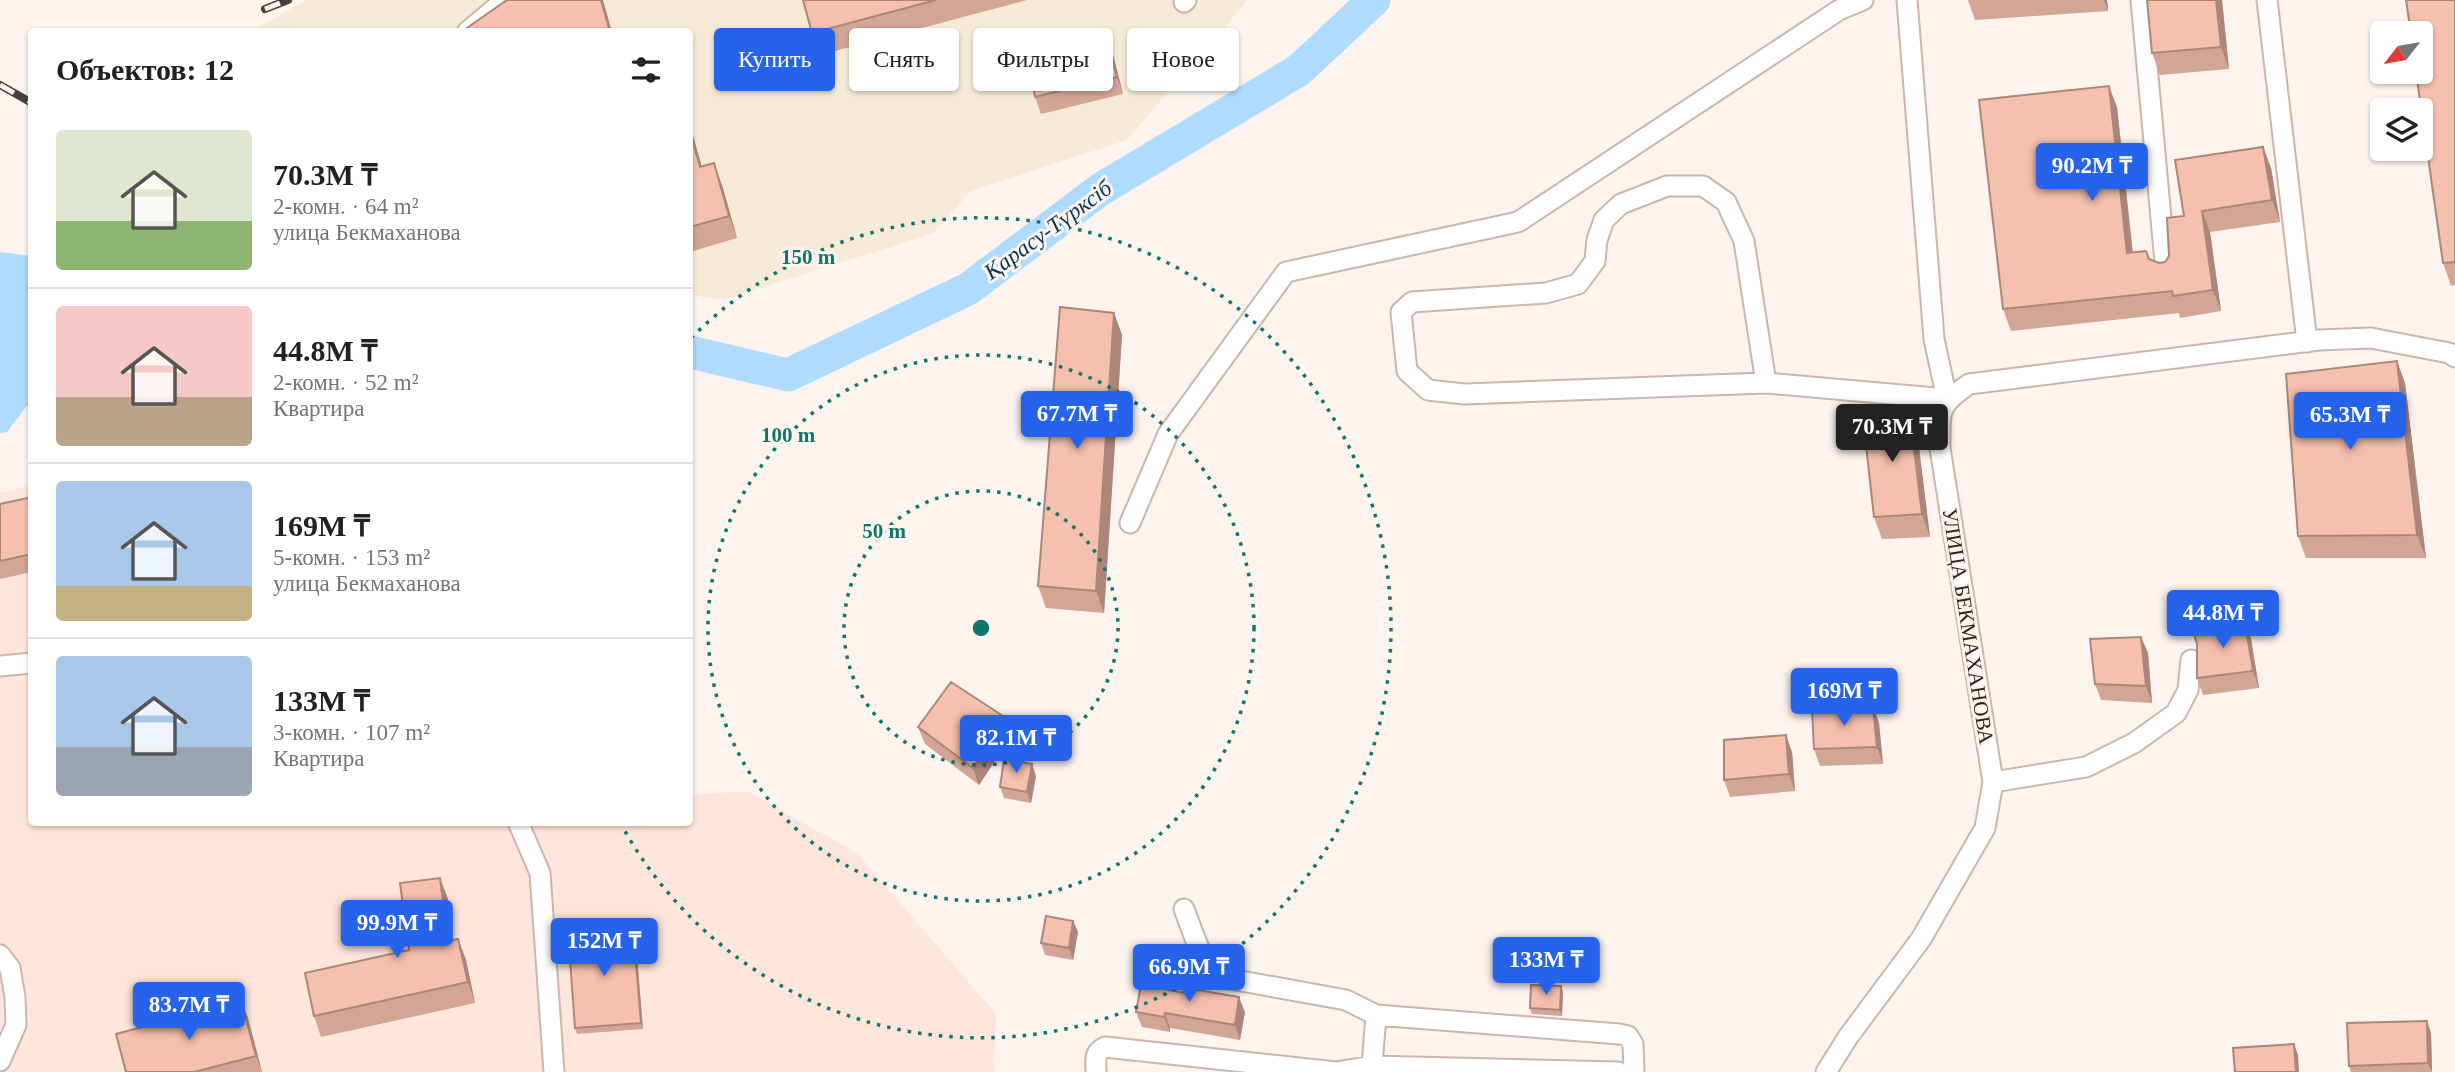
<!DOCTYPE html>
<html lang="ru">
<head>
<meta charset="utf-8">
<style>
	body { margin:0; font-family:Georgia,serif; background:#f6f6f6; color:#202124; height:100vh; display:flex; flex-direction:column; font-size:26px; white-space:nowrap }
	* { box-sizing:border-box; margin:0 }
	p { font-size:23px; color:#757577 }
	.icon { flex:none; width:38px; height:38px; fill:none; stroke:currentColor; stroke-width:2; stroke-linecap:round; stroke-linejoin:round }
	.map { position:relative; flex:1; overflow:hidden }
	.drawer { position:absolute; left:28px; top:28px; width:665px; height:798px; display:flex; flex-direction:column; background:#fff; border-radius:7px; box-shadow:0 2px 5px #0004 }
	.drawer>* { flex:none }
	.hud { position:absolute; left:714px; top:28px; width:665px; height:63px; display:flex; gap:14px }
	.needle { width:46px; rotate:239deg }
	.tools { position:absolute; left:2370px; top:21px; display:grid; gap:14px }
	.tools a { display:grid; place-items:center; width:63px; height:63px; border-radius:7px; background:#fff; box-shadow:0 2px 5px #0004; font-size:35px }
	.price { position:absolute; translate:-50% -60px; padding:0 16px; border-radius:7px; background:#2563eb; color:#fff; font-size:23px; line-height:46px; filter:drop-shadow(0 2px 4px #0008) }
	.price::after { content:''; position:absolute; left:50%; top:42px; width:21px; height:16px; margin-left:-10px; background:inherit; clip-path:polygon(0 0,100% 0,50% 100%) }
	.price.current { background:#222; color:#fff }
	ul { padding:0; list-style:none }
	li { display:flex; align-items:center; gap:21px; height:175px; padding:0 28px }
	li+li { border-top:2px solid #e0e0e0 }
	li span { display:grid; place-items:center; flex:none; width:196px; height:140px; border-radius:7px; color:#555 }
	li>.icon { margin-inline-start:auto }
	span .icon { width:84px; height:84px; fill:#fffc; stroke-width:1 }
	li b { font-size:30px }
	h2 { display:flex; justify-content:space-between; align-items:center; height:84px; padding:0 28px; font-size:30px }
	.pill { padding:0 24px; border-radius:7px; background:#fff; box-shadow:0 2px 5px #0004; font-size:24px; line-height:63px }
	.pill.current { background:#2563eb; color:#fff }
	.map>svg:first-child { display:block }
	.commercial { fill:#f6ebd6 }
	.built { fill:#ffe6dc }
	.water { fill:#afdbfe }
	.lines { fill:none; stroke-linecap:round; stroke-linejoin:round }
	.river { stroke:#afdbfe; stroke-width:33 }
	.minor-casing { stroke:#cbb5ac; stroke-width:23 }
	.minor { stroke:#fff; stroke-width:19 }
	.rail-casing { stroke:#49403d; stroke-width:8 }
	.rail { stroke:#fdf4f0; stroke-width:5; stroke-dasharray:16; stroke-linecap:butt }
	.wall { fill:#d3a595 }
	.shaded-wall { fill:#ac8679 }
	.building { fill:#f5c0ad; stroke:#ac8679; stroke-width:2 }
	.ring { fill:none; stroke:#0f766e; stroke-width:3.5; stroke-dasharray:3.5 7 }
	.labels { text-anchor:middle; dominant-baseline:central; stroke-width:6; stroke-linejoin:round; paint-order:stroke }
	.street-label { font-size:21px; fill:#2e2522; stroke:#fdf4f0 }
	.water-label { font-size:23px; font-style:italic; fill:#003757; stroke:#fdf4f0 }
	.centre { fill:#0f766e; stroke:#fdf4f0; stroke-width:3.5 }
	.ring-label { font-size:21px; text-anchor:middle; font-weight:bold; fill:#0f766e; stroke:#fdf4f0; stroke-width:6; stroke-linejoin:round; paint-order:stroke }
</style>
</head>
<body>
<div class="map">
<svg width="2455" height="1072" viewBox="0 0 2455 1072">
	<rect width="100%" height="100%" fill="#fdf4f0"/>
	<path class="commercial" d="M 306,0 L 1248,0 L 1127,140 L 971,191 L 932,234 L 722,300 L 690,295 L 690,32 L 250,32 Z"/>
	<path class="built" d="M 31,485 L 32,822 L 690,822 L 690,795 L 747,791 L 858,854 L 996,1014 L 994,1072 L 0,1072 L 0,493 Z"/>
	<path class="water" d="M 0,252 L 32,256 L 31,404 L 26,407 L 7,432 L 0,433 Z"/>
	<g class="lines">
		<path class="river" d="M 690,352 L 788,375 L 968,289 L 1101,189 L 1299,70 L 1374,0"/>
		<g class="minor-casing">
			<path id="minor" d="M 2141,0 L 2166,273
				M 2267,0 L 2307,342
				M 1184,2 L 1186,0
				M 467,32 L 505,0
				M 1766,383 L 1744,241 L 1726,202 L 1703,186 L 1667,186 L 1621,204 L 1604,220 L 1597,240 L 1595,261 L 1578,284 L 1546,293 L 1412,302 L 1401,312 L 1407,371 L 1428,390 L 1464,394 L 1766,383 L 1947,399 L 1934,339 L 1907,0
				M 1130,523 L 1168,434 L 1286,272 L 1518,222 L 1839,10 L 1863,0
				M 0,666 L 32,663
				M 1993,782 L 2086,767 L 2134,743 L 2176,713 L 2188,690 L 2191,660
				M 518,822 L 540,873 L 554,1072
				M 1184,909 C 1192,929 1202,965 1219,977 L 1346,1000 L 1376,1015 L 1372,1066
				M 0,955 L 10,968 L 15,997 L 16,1025 L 0,1061
				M 1376,1015 L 1619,1034 L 1628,1036 L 1633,1044 L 1634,1072
				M 1096,1072 C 1096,1060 1093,1053 1105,1047 L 1336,1072
				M 1336,1072 L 1372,1066 L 1618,1072
				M 1826,1072 L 1848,1037 L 1921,939 L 1985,828 L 1993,782 L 1940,448 C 1940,411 1937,406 1969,384 L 2319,340 L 2371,338 L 2449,353 L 2455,357"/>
		</g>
		<use href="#minor" class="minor"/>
		<g class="rail-casing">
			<path id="rail" d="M 265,9 L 288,0
				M 0,85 L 32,103"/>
		</g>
		<use href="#rail" class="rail"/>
	</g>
	<path class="wall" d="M 803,0 L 1027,0 L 820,55 L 812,33 Z
		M 1968,0 L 2107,0 L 2108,11 L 1975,20 Z
		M 2222,0 L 2229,69 L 2160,75 L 2152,53 Z
		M 2455,0 L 2455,285 L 2451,286 L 2443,263 Z
		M 1112,51 L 1123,94 L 1041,114 L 1035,97 Z
		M 2117,107 L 2133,253 L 2159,263 L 2165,262 L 2169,256 L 2184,216 L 2263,147 L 2271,168 L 2280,222 L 2210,232 L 2221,311 L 2180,318 L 2179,313 L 2011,331 L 2003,309 Z
		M 690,125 L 702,167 L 722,185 L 737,238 L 690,252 Z
		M 1114,313 L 1122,335 L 1104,613 L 1046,608 L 1038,586 Z
		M 2405,383 L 2426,558 L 2306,558 L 2298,536 Z
		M 1917,431 L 1930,537 L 1882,539 L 1874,517 Z
		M 32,497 L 32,572 L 0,579 L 0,504 Z
		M 2245,622 L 2251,639 L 2259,688 L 2203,695 L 2197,678 Z
		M 2141,637 L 2148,653 L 2152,703 L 2101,700 L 2095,684 Z
		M 1879,723 L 1883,764 L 1820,766 L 1814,749 Z
		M 918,727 L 1012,735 L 979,785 L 925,744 Z
		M 1792,752 L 1795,791 L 1730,797 L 1724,780 Z
		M 1036,776 L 1031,803 L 1004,798 L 1000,787 Z
		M 440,878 L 448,899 L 453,940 L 458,939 L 466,960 L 475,1003 L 321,1037 L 314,1016 L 409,950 Z
		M 1073,921 L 1078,932 L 1073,960 L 1045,955 L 1041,943 Z
		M 635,933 L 643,1029 L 577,1034 L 575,1028 Z
		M 1563,992 L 1562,1016 L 1532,1014 L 1530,1008 Z
		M 241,1001 L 248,1018 L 262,1072 L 126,1072 Z
		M 1136,1012 L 1245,1012 L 1240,1040 L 1170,1028 L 1170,1032 L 1142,1027 Z
		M 2431,1033 L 2432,1072 L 2351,1072 L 2349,1066 Z"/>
	<path class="shaded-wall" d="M 601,0 L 603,0 L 612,32 L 610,32 Z
		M 2104,0 L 2107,0 L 2108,11 Z
		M 2216,0 L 2222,0 L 2229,69 L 2221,47 Z
		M 1106,35 L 1112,51 L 1123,94 L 1117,77 Z
		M 2109,86 L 2117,107 L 2135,275 L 2127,253 Z
		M 690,125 L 708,189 L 700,167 L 690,131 Z
		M 2263,147 L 2271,168 L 2280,222 L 2272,200 Z
		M 714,163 L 722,185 L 737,238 L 729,216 Z
		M 2202,211 L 2210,232 L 2221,311 L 2213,290 Z
		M 1114,313 L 1122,335 L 1104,613 L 1096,591 Z
		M 2397,361 L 2405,383 L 2426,558 L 2417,535 Z
		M 1909,408 L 1917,431 L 1930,537 L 1922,514 Z
		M 2245,622 L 2251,639 L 2259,688 L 2253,671 Z
		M 2141,637 L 2148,653 L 2152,703 L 2146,686 Z
		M 1873,706 L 1879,723 L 1883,764 L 1877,747 Z
		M 1006,718 L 1012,735 L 979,785 L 973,768 Z
		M 1786,735 L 1792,752 L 1795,791 L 1789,774 Z
		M 1032,764 L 1036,776 L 1031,803 L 1027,792 Z
		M 440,878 L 448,899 L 455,962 L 448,941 Z
		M 1073,921 L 1078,932 L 1073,960 L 1069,948 Z
		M 633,927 L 635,933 L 643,1029 L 641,1023 Z
		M 458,939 L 466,960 L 475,1003 L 468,982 Z
		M 1561,986 L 1563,992 L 1562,1016 L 1560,1010 Z
		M 1239,997 L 1245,1012 L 1240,1040 L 1235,1025 Z
		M 241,1001 L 248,1018 L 262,1072 L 256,1056 Z
		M 1165,1013 L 1170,1028 L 1170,1032 L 1164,1017 Z
		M 2427,1021 L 2431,1033 L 2432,1072 L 2428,1063 Z
		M 2294,1044 L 2298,1055 L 2299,1072 L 2296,1072 Z"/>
	<path class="building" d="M 507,0 L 601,0 L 610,32 L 464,32 L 464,30 Z
		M 803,0 L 936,0 L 812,33 Z
		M 2147,0 L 2216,0 L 2221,47 L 2152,53 Z
		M 2406,0 L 2455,0 L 2455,262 L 2443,263 L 2416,72 L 2420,72 L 2420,33 L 2411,33 Z
		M 1106,35 L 1117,77 L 1035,97 L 1028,54 Z
		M 2109,86 L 2127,253 L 2146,251 L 2149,259 L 2159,263 L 2165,262 L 2169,256 L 2167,218 L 2184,216 L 2175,160 L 2263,147 L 2272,200 L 2202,211 L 2213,290 L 2173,296 L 2172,291 L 2003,309 L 1979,100 Z
		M 690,131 L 700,167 L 714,163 L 729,216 L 690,227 Z
		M 1060,307 L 1114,313 L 1096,591 L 1038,586 Z
		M 2397,361 L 2417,535 L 2298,536 L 2286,374 Z
		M 1909,408 L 1922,514 L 1874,517 L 1863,418 Z
		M 32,497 L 32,554 L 0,561 L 0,504 Z
		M 2245,622 L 2253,671 L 2197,678 L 2197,644 L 2192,628 Z
		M 2141,637 L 2146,686 L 2095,684 L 2090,639 Z
		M 951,682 L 1006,718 L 973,768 L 918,727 Z
		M 1873,706 L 1877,747 L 1814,749 L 1812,709 Z
		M 1786,735 L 1789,774 L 1724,780 L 1724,740 Z
		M 1004,759 L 1032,764 L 1027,792 L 1000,787 Z
		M 440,878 L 448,941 L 458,939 L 468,982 L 314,1016 L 305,973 L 409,950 L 400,883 Z
		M 1046,916 L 1073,921 L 1069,948 L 1041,943 Z
		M 633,927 L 641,1023 L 575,1028 L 568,932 Z
		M 1141,985 L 1185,993 L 1186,988 L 1239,997 L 1235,1025 L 1165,1013 L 1164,1017 L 1136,1012 Z
		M 1531,985 L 1561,986 L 1560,1010 L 1530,1008 Z
		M 241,1001 L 256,1056 L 194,1072 L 126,1072 L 116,1034 Z
		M 2427,1021 L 2428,1063 L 2349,1066 L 2347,1023 Z
		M 2294,1044 L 2296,1072 L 2235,1072 L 2233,1048 Z"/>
	<g class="ring">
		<circle cx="981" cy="628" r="137"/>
		<circle cx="981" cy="628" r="273"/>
		<path d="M691 338A410 410 0 1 1 621 824"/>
	</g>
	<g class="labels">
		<g class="street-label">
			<text transform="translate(1968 626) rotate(81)">УЛИЦА БЕКМАХАНОВА</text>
		</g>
		<g class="water-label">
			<text transform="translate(1048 230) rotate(-36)">Қарасу-Түрксіб</text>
		</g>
	</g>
	<circle cx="981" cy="628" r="10" class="centre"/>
	<g class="ring-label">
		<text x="808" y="264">150 m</text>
		<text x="788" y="442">100 m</text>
		<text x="884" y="538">50 m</text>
	</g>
</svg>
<div class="tools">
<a><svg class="needle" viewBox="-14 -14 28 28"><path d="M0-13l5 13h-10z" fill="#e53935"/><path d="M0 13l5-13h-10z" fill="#757577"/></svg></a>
<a><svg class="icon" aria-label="layers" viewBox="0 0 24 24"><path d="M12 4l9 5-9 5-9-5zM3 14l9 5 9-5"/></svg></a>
</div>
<b class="price" style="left:2092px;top:203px">90.2M ₸</b>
<b class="price" style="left:1077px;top:451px">67.7M ₸</b>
<b class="price" style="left:2350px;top:452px">65.3M ₸</b>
<b class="price current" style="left:1892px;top:464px">70.3M ₸</b>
<b class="price" style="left:2223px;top:650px">44.8M ₸</b>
<b class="price" style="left:1844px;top:728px">169M ₸</b>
<b class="price" style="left:1016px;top:775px">82.1M ₸</b>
<b class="price" style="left:397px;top:960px">99.9M ₸</b>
<b class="price" style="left:604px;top:978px">152M ₸</b>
<b class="price" style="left:1546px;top:997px">133M ₸</b>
<b class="price" style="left:1189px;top:1004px">66.9M ₸</b>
<b class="price" style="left:189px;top:1042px">83.7M ₸</b>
<div class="hud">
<a class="pill current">Купить</a>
<a class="pill">Снять</a>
<a class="pill">Фильтры</a>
<a class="pill">Новое</a>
</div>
<section class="drawer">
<h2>Объектов: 12<svg class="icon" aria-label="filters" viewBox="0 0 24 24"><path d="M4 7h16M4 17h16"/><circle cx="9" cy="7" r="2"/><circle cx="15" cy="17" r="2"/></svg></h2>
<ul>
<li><span style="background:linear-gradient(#dfe7d0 65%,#8fb573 0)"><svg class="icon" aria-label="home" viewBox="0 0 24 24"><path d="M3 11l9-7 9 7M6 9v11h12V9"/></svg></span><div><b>70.3M ₸</b><p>2-комн. · 64 m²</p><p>улица Бекмаханова</p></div></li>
<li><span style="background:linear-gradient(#f6c9c9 65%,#b9a48a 0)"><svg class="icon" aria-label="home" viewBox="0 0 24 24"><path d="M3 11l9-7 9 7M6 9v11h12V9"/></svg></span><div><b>44.8M ₸</b><p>2-комн. · 52 m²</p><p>Квартира</p></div></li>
<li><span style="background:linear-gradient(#a9c7e8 75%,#c2b280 0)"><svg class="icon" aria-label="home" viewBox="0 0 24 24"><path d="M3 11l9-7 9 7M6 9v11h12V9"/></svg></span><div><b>169M ₸</b><p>5-комн. · 153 m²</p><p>улица Бекмаханова</p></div></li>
<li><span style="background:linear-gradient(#a9c7e8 65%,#9aa5b1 0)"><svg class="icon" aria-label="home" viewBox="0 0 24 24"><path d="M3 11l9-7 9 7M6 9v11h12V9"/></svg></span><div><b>133M ₸</b><p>3-комн. · 107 m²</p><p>Квартира</p></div></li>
</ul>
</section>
</div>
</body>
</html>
